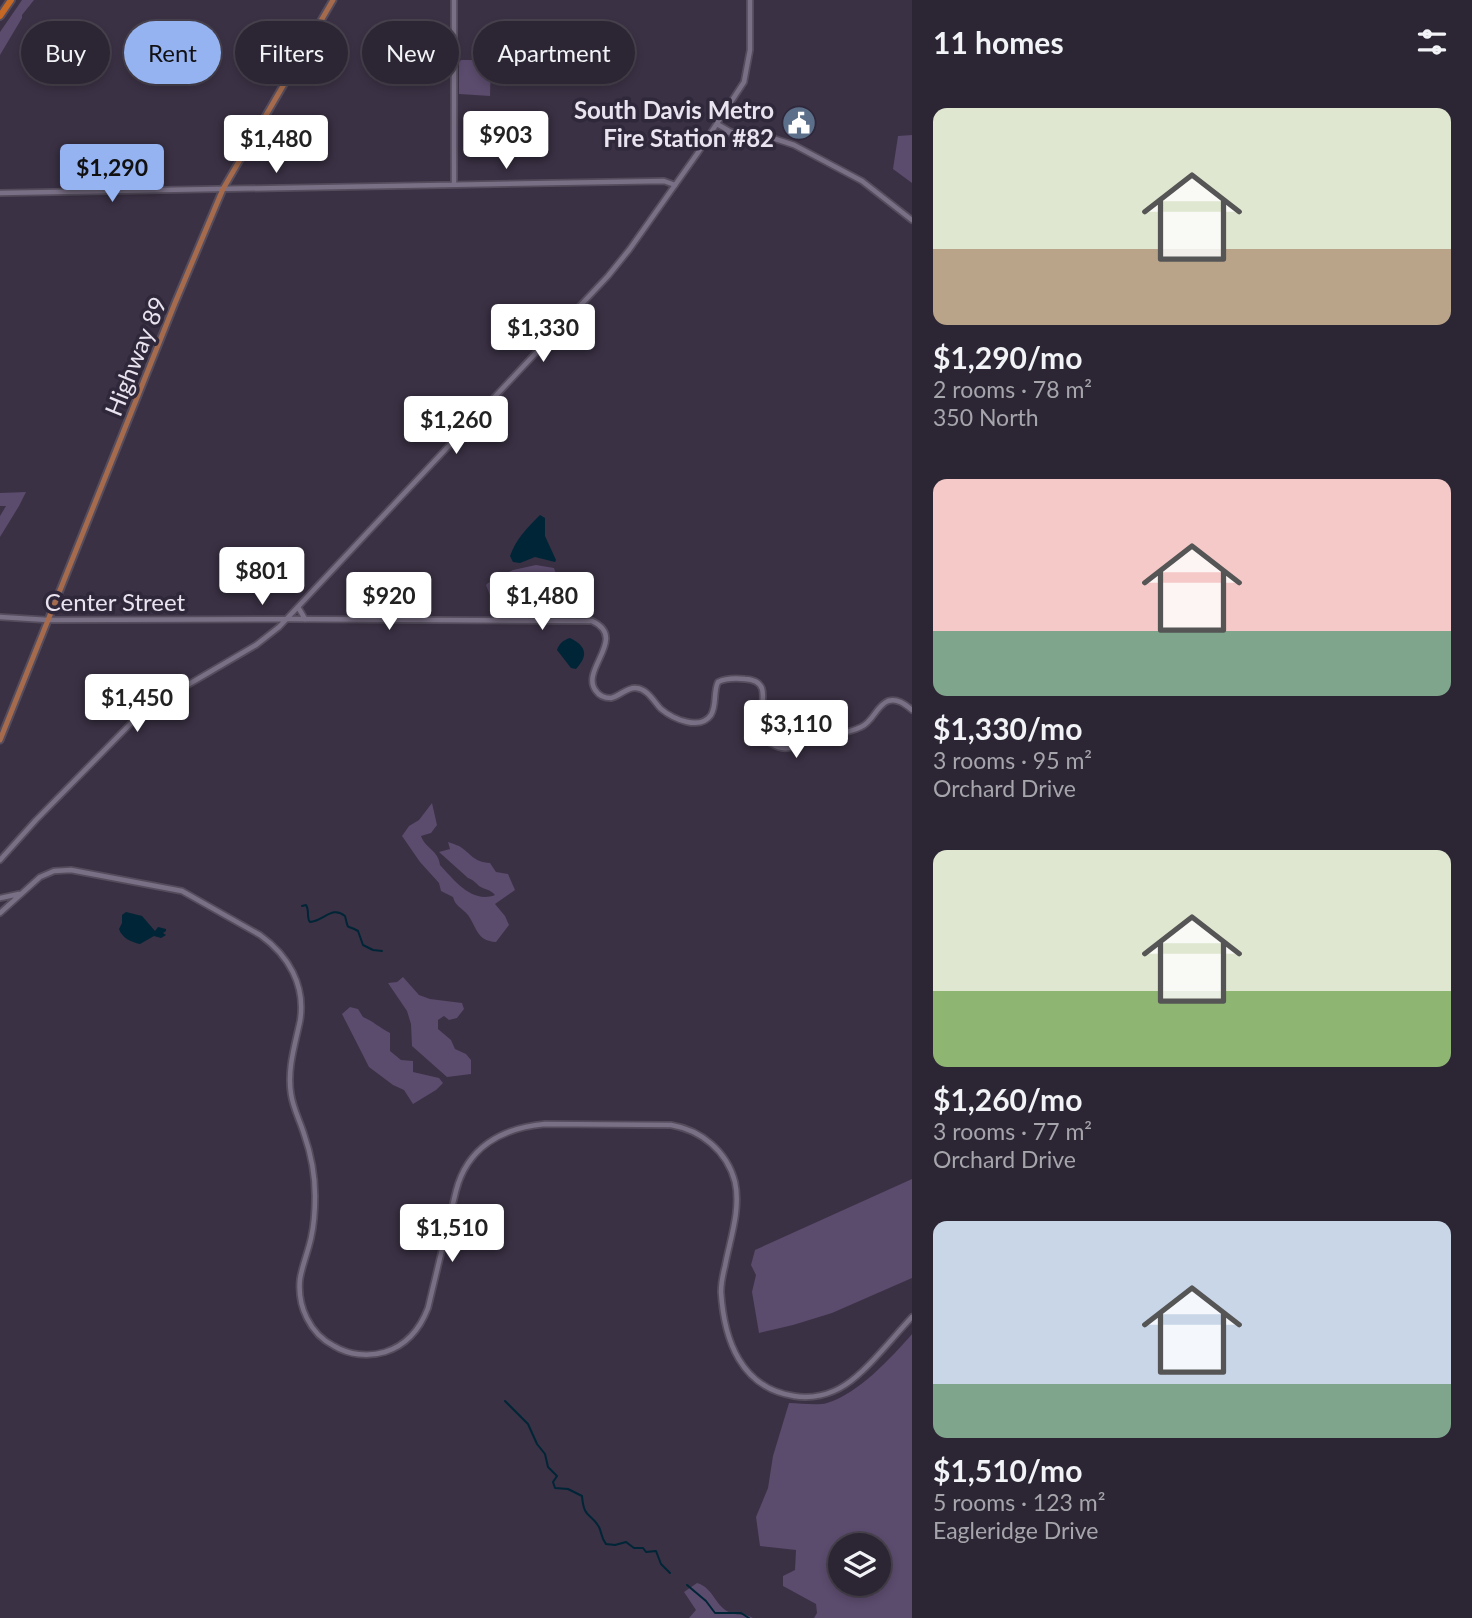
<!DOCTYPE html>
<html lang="en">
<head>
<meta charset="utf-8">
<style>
	body { margin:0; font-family:Lato,sans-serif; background:#38313f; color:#f1f3f6; height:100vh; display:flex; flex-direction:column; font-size:26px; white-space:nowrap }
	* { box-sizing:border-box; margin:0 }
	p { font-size:23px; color:#a6a5ac }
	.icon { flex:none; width:38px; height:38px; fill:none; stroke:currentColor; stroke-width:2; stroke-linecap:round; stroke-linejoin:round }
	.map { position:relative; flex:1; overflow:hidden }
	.panel { display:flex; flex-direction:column; background:#2c2533; width:560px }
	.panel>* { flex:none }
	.hud { position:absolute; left:21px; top:21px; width:665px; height:63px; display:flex; gap:14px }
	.controls { position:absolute; left:828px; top:1533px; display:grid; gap:14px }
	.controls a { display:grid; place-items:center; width:63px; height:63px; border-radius:50%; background:#2c2533; box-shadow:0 4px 10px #0003,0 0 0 2px #48424e; font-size:35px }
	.price { position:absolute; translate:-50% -60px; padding:0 16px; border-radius:7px; background:#fff; color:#222; font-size:23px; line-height:46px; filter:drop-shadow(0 2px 4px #0008) }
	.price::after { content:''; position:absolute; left:50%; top:42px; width:21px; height:16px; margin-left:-10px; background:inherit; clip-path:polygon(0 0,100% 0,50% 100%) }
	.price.selected { background:#95b2f1; color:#111 }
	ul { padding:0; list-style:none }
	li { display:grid; align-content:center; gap:14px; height:371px; padding:0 21px }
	li span { display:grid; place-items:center; height:217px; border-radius:14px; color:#555 }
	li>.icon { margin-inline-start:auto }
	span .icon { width:126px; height:126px; fill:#fffc; stroke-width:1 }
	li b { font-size:30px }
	h2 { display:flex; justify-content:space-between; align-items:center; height:84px; padding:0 21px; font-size:30px }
	.chip { padding:0 24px; border-radius:32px; background:#2c2533; box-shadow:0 4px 10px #0003,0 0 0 2px #48424e; font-size:24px; line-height:63px }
	.chip.selected { background:#95b2f1; color:#111 }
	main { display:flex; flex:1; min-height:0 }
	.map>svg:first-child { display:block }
	.green { fill:#5b4b6d; fill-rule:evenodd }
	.water { fill:#002537 }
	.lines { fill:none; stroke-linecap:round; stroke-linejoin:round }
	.stream { stroke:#002537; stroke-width:2 }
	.tertiary-casing { stroke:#554d5d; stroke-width:8 }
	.secondary-casing { stroke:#554d5d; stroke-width:8 }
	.primary-casing { stroke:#554d5d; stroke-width:9 }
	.motorway-casing { stroke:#554d5d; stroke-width:10 }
	.tertiary { stroke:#7a7086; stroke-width:4.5 }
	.secondary { stroke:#7a7086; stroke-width:4.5 }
	.primary { stroke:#a66b4c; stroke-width:5 }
	.motorway { stroke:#c36825; stroke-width:6 }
	.labels { text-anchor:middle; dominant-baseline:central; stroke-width:7; stroke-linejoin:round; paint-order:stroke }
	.poi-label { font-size:24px; font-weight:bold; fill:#e8e3ef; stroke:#2f273a; text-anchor:end }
	.street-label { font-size:24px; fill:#e8e3ef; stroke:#2f273a }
</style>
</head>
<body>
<main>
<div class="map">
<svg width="912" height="1618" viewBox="0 0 912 1618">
	<rect width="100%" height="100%" fill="#3a3144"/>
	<path class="green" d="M 22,0 L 34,0 L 22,15 L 22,18 L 0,55 L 0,32 Z
		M 461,60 L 491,60 L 490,96 L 459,94 L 459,62 Z
		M 912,135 L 912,183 L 893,169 L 898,136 Z
		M 26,492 L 19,506 L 0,537 L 0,516 L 6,506 L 0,506 L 0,493 Z
		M 536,565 L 554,568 L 556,574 L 544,581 L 492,600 L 486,585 L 488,583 L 513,570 Z
		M 432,803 L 437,825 L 431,833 L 421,836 C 425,848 439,851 440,865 C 454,880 472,904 495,895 C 490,889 485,890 479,886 C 475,882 473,880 468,878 L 439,852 L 450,849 L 448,842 C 449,842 459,846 459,846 C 472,854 473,862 490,863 L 496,872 L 508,874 L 515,890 L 495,904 L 505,916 L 509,925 L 496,942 C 477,941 477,928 468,915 C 462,908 455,906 453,897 L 441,891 L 439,883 L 420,862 L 402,836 L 409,826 L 419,820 Z
		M 403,977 L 419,995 L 430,999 L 462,1003 L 464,1009 L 457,1018 L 449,1020 L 444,1016 L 438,1020 L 438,1029 L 451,1040 L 455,1049 L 466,1054 L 471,1060 L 471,1074 L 447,1077 L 412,1046 L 411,1024 L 407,1011 L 388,983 L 397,982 Z
		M 350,1007 L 358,1009 L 363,1017 C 373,1021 380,1028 390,1033 L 390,1051 L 401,1060 L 413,1061 L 413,1072 L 439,1078 L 443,1083 L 436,1090 L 413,1104 L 404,1090 L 393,1085 L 369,1067 L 342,1014 Z
		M 912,1179 L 912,1278 L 832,1313 L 793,1325 L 759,1333 L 752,1292 L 756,1275 L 751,1265 L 755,1250 Z
		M 912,1334 L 912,1618 L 814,1618 L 817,1613 L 816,1604 L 783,1586 L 783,1576 L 795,1570 L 796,1550 L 760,1546 L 756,1517 L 768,1488 L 773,1456 L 789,1403 C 801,1403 816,1406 827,1403 C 858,1394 891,1358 912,1334 ZM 840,1545 L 878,1545 L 878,1584 L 840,1584 Z
		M 697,1583 C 714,1588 715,1607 731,1613 C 738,1616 745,1613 753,1618 L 689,1618 L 696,1610 L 684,1592 Z"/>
	<path class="water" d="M 540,515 L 545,518 L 545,536 L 556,560 L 555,562 L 535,557 L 520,563 L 513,562 L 510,556 C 516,539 527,528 540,515 Z
		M 570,638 C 586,646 589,655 576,669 L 571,668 L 557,650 C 559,644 563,640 570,638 Z
		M 126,912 L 142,916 L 155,931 L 158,927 L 166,929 L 166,931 L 163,933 L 166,935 L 161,938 L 154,936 L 140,944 C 131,942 122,938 119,929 L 122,923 L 122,915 Z"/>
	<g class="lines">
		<path class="stream" d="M 302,906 L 306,905 C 310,911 306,917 310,922 C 324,921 332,905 345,916 C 349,931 345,924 358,931 L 363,945 L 373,950 L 382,951
			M 505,1401 L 528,1424 L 537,1444 L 545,1454 L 548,1467 L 557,1476 L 553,1482 L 555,1488 L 568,1489 L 582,1496 C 584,1519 590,1512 599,1527 C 602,1533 601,1538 606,1544 L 615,1545 L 626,1542 L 634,1548 L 643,1548 L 646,1552 L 656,1551 L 661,1564 L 670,1573
			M 687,1585 L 706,1601 L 715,1613 L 741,1613 L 749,1618"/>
		<g class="tertiary-casing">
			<path id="tertiary" d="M 454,0 L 454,185
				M 0,193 L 664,181 L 675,185
				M 287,619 L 592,621 C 629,638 579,670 596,691 C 600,697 605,698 611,698 C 620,696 627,687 636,688 C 648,689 654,702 661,709 C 673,719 700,731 711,715 C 717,705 713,692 718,682 C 726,678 735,678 745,679 C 784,681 743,727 772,744 C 778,748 786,749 793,747 C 798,746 803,742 808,740 C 825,735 845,735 861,727 C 873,722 876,706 888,701 C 897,698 905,704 912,710"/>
		</g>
		<g class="secondary-casing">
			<path id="secondary" d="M 717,124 L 731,132 L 760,134 L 794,145 L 862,181 L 912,220
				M 709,136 L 731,132
				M 298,607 L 305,619
				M 0,617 L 48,620 L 286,619
				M 0,860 L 36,820 L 143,711 L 256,645 L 279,627 L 608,276 L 629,250 L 697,154 L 744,82 L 750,50 L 750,0
				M 0,898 L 19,894
				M 0,913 L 40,877 L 54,871 L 71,870 L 182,891 L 260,935 C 288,955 306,985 300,1021 C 295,1045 287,1069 291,1094 C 293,1108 300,1121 304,1134 C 311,1154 315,1175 315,1196 C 315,1210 314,1225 311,1238 C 308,1252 302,1266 300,1279 C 297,1306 310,1334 334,1346 C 349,1355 368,1357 385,1352 C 407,1345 420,1329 428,1308 L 456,1191 C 467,1148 501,1128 545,1124 L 671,1125 C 701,1130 727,1151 735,1182 C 741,1210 730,1239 725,1266 C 723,1274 721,1283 721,1292 C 724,1340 741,1388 794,1396 C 811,1399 830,1395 845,1385 C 867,1371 893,1337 912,1317"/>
		</g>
		<g class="primary-casing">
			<path id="primary" d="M 0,740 L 175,303 L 223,189 L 333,0"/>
		</g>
		<g class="motorway-casing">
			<path id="motorway" d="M 0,16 L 11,0"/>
		</g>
		<use href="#tertiary" class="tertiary"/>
		<use href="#secondary" class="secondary"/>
		<use href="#primary" class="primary"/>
		<use href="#motorway" class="motorway"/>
	</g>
	<defs>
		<g id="civic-disc" transform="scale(1.75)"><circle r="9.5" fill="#5c6f8a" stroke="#2f273a"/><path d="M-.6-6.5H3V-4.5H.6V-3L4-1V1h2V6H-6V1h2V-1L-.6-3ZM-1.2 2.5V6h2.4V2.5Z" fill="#fff"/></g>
	</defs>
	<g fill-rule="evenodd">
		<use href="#civic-disc" x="799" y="123"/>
	</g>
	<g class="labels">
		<g class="poi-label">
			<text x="774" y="109">South Davis Metro<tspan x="774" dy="28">Fire Station #82</tspan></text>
		</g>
		<g class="street-label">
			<text transform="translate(135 356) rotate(-68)">Highway 89</text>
			<text x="115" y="601">Center Street</text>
		</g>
	</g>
</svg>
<div class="controls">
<a><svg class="icon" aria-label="layers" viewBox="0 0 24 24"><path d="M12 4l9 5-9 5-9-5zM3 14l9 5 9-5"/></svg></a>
</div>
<b class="price" style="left:506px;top:171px">$903</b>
<b class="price" style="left:276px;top:175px">$1,480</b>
<b class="price selected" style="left:112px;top:204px">$1,290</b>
<b class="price" style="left:543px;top:364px">$1,330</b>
<b class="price" style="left:456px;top:456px">$1,260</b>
<b class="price" style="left:262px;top:607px">$801</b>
<b class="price" style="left:389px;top:632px">$920</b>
<b class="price" style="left:542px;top:632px">$1,480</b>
<b class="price" style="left:137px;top:734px">$1,450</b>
<b class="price" style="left:796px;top:760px">$3,110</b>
<b class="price" style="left:452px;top:1264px">$1,510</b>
<div class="hud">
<a class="chip">Buy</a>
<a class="chip selected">Rent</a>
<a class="chip">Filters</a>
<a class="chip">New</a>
<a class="chip">Apartment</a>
</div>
</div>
<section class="panel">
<h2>11 homes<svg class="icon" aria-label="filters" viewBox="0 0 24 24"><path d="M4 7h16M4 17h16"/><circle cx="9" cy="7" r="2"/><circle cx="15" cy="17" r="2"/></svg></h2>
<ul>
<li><span style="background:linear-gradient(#dfe7d0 65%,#b9a48a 0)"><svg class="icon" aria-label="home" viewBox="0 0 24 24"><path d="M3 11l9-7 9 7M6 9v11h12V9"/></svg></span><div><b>$1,290/mo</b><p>2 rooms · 78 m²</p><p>350 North</p></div></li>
<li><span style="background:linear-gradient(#f6c9c9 70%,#7fa58c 0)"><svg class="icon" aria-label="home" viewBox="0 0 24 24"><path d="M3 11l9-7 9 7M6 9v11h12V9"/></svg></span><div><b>$1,330/mo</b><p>3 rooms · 95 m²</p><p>Orchard Drive</p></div></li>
<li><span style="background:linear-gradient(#dfe7d0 65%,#8fb573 0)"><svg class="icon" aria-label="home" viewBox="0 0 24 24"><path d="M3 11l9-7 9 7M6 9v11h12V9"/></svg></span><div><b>$1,260/mo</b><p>3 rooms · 77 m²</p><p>Orchard Drive</p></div></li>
<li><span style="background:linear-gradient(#c9d6e8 75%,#7fa58c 0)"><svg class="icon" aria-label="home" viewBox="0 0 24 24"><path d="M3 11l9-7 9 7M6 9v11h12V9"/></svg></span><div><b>$1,510/mo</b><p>5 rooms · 123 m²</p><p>Eagleridge Drive</p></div></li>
</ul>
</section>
</main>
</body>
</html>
